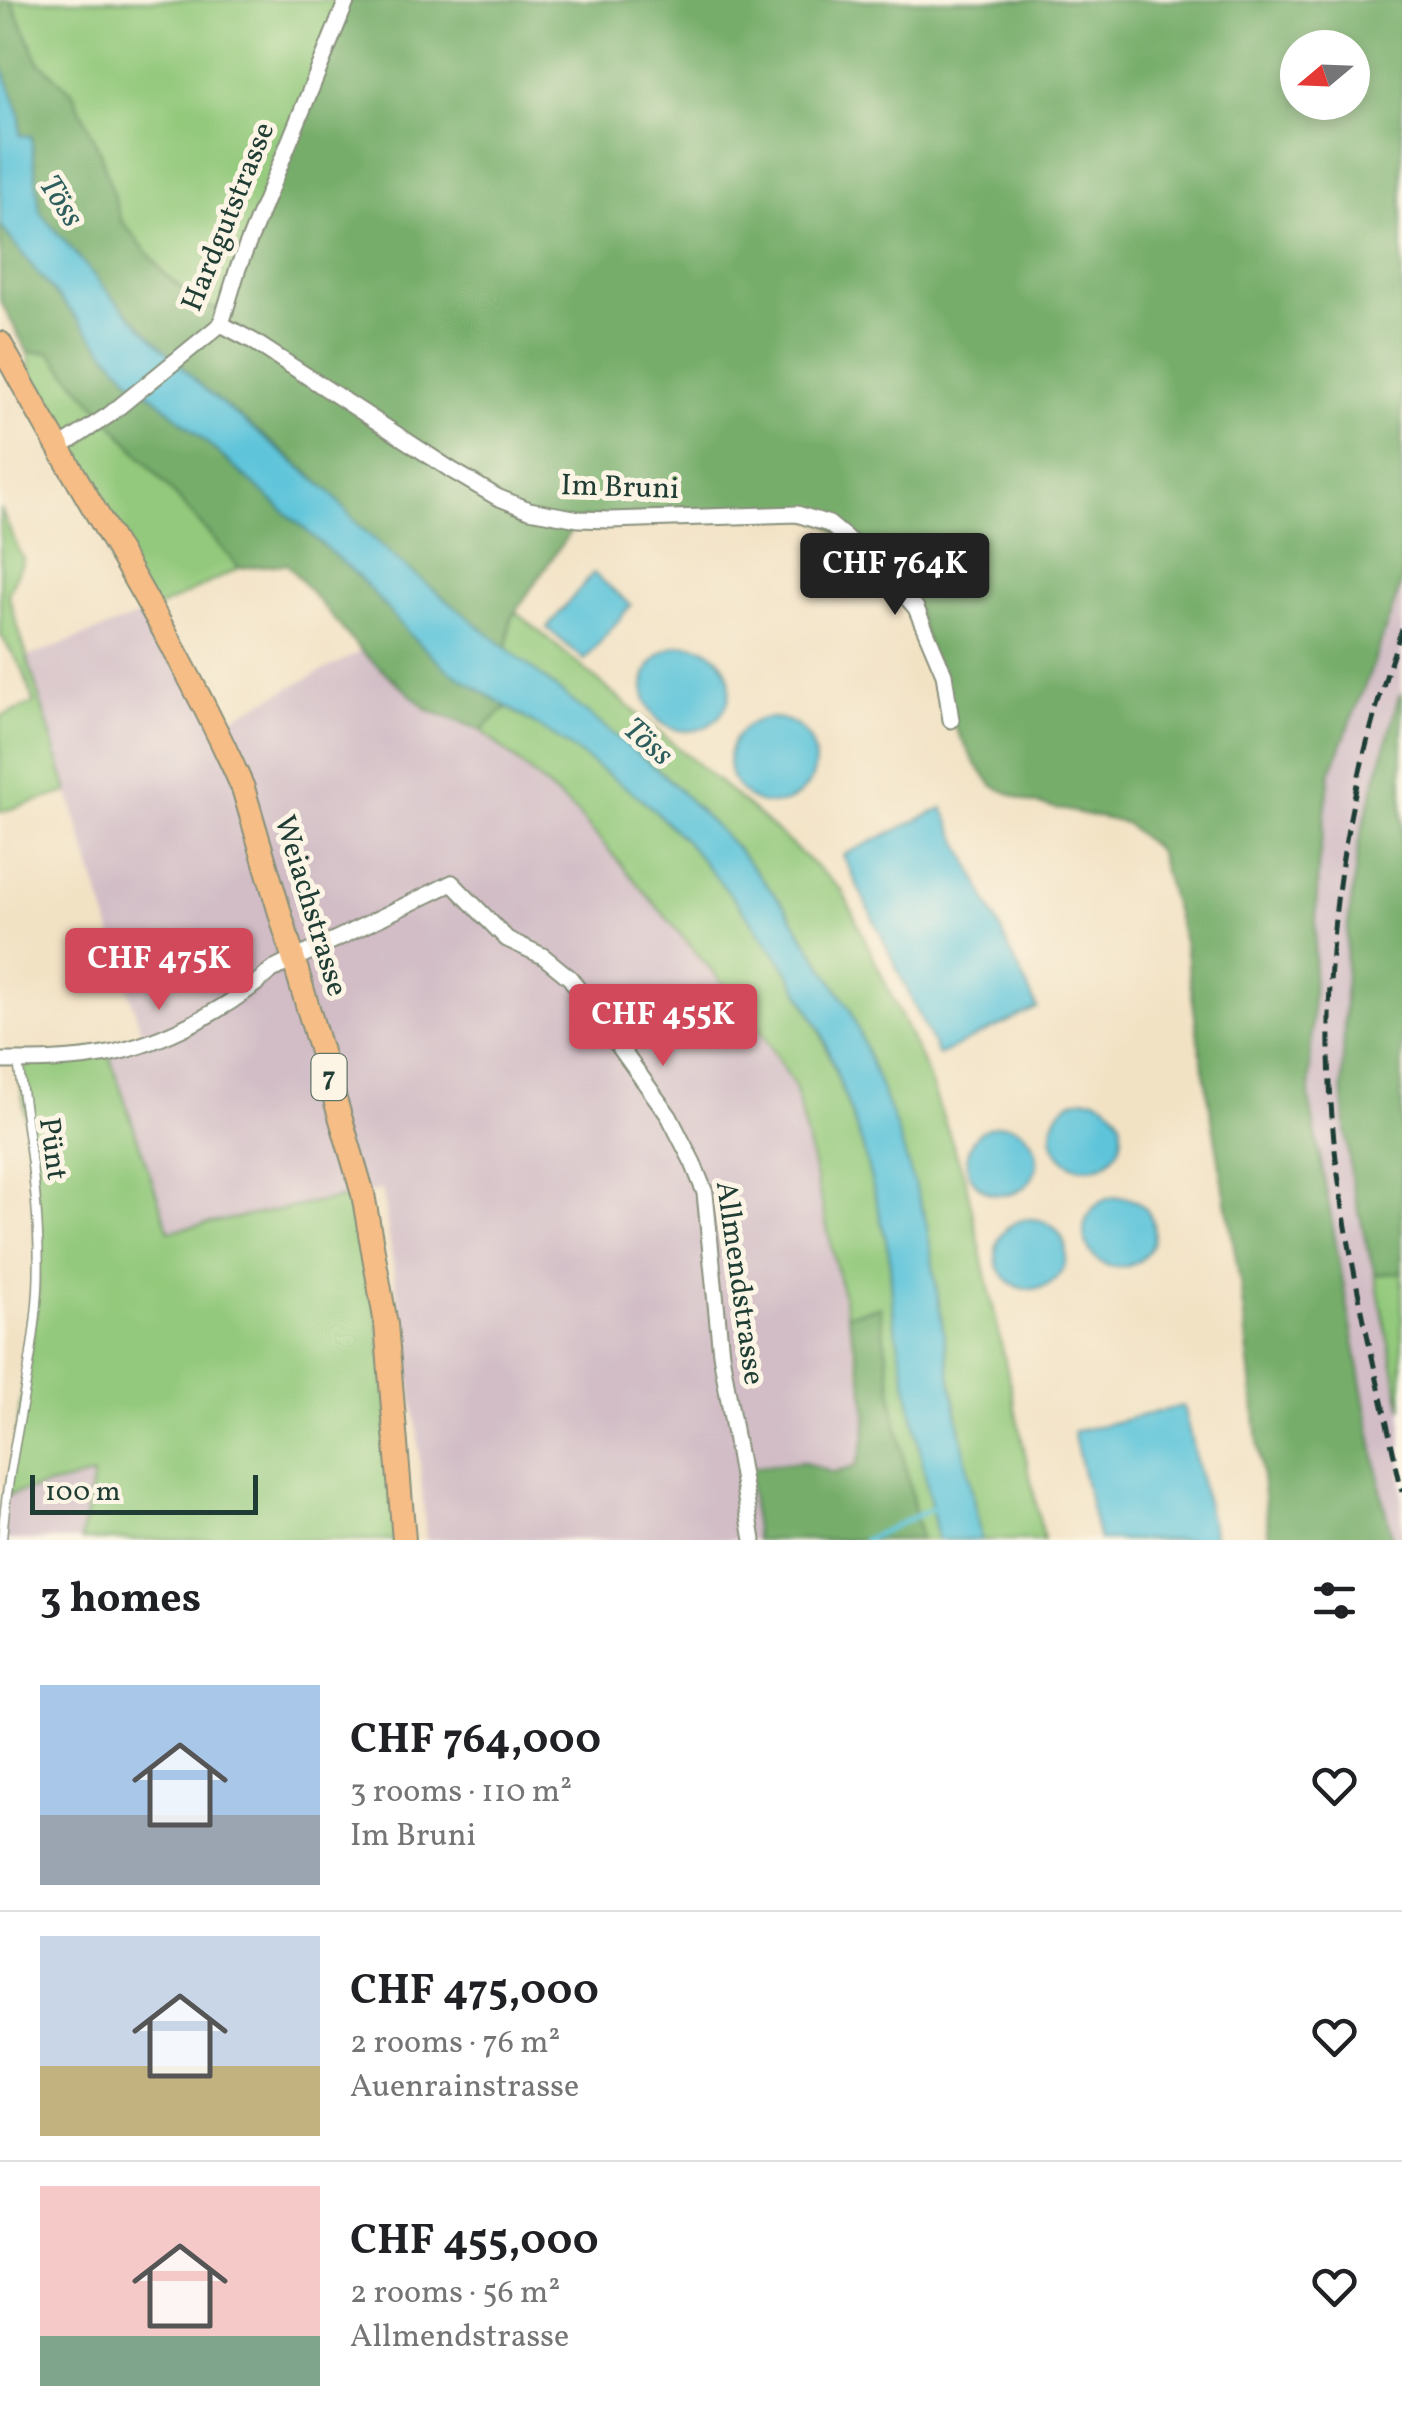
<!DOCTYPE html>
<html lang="en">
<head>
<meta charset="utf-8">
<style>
	body { margin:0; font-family:Vollkorn,serif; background:#f6f6f6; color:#202124; height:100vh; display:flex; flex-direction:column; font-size:38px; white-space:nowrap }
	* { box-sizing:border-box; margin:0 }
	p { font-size:32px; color:#757577 }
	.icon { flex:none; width:55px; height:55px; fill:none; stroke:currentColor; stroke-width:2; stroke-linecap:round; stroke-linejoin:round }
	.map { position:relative; height:1540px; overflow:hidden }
	.panel { display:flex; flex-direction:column; background:#fff; flex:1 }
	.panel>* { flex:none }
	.needle { width:65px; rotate:251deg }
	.fabs { position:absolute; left:1280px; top:30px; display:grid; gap:20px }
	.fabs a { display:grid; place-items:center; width:90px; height:90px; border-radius:50%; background:#fff; box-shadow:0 5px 15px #0003; font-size:50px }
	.scale { position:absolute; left:30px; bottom:25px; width:228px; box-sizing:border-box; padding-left:10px; border:5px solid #1f3d34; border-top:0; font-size:28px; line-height:35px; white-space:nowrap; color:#1f3d34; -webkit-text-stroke:8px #fcf5e5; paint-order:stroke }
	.price { position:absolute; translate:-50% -85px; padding:0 22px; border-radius:10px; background:#d1495b; color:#fff; font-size:32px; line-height:65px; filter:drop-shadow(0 2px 5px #0008) }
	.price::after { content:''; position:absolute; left:50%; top:60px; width:30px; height:22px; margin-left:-15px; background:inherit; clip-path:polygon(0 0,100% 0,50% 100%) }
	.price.current { background:#222; color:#fff }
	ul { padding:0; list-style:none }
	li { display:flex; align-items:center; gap:30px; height:250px; padding:0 40px }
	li+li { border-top:2px solid #e0e0e0 }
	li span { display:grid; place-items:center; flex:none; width:280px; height:200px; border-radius:0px; color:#555 }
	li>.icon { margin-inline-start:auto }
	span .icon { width:120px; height:120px; fill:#fffc; stroke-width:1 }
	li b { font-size:42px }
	h2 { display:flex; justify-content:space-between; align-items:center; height:120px; padding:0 40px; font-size:42px }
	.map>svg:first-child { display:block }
	.industrial { fill:#d2bdc6 }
	.green { fill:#93c97b; stroke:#598358; stroke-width:2.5 }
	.forest { fill:#76ad6b; stroke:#4a7550; stroke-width:2.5; fill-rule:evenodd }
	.water { fill:#5dc4da; stroke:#3e8087; stroke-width:2.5 }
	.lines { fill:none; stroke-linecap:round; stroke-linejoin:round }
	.stream { stroke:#5dc4da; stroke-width:5 }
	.service-casing { stroke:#88907c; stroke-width:11 }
	.minor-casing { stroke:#88907c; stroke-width:19 }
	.primary-casing { stroke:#88907c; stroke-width:26 }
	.service { stroke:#fff; stroke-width:8 }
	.minor { stroke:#fff; stroke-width:15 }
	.primary { stroke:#f6be86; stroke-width:22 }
	.rail { stroke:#1f3d34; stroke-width:5; stroke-dasharray:15 8; stroke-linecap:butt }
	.labels { text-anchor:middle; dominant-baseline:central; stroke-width:10; stroke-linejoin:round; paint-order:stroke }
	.shield { fill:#fcf5e5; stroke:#617469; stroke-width:2.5 }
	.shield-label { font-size:28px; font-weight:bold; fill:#1f3d34 }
	.street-label { font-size:30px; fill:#1f3d34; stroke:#fcf5e5 }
	.water-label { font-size:32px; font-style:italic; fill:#2e5f5e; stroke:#fcf5e5 }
</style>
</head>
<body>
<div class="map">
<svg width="1402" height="1540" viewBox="0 0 1402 1540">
	<rect width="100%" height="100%" fill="#fcf5e5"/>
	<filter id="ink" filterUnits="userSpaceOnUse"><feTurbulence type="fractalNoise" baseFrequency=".01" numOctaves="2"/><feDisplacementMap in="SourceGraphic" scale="20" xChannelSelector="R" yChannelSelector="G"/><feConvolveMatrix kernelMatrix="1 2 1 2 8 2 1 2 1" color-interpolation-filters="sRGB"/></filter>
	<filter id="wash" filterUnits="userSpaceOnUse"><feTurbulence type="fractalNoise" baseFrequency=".0048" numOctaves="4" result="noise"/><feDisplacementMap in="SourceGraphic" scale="40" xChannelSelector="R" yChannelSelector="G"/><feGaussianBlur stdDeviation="2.25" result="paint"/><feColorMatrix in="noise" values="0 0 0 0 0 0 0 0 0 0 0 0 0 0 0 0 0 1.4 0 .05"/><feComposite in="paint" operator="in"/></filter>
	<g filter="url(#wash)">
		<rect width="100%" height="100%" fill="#f2e2c4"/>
		<path class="industrial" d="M 1402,581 L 1402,694 L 1399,696 L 1359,841 L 1347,934 L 1342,1089 L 1352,1185 L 1375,1275 L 1402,1409 L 1402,1540 L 1393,1540 L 1384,1505 L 1342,1285 L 1309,1097 L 1318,868 L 1330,774 L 1374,662 Z
			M 152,611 L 216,726 L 361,651 L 428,710 L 481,730 L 576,812 L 754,1020 L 795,1087 L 867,1412 L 863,1451 L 854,1467 L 833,1473 L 803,1462 L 756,1540 L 426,1540 L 417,1429 L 382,1190 L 168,1231 L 109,1054 L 145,1044 L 27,657 Z
			M 94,1476 L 81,1540 L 2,1540 L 7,1495 Z"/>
		<path class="green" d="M 14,0 L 347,0 L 225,309 L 206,307 L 165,274 L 121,220 L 100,152 L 73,93 L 39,62 L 12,2 Z
			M 49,352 L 239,568 L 152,611 L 36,408 L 28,353 Z
			M 0,508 L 23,560 L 8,594 L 68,792 L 0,812 L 0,717 L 34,703 L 23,670 L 0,634 Z
			M 516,612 L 757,814 L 842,890 L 925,1068 L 965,1178 L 1044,1540 L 981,1540 L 952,1386 L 850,1009 L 785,907 L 733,844 L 664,775 L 507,649 L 511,618 Z
			M 507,707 L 560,740 L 642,799 L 686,841 L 744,911 L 790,974 L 821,1033 L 862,1144 L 889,1252 L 894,1320 L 938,1540 L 921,1540 L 896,1421 L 880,1307 L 847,1314 L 795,1087 L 754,1020 L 576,812 L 481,730 Z
			M 109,1054 L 169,1231 L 363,1194 L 404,1540 L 81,1540 L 93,1476 L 7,1495 L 38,1290 L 37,1205 L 18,1061 Z
			M 1402,1272 L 1402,1409 L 1375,1275 Z"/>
		<path class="forest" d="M 0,0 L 11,0 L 39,62 L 73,93 L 100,152 L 121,220 L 165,274 L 205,307 L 225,309 L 347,0 L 1402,0 L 1402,581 L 1374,662 L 1330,774 L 1318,868 L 1309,1097 L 1384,1505 L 1393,1540 L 1269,1539 L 1240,1282 L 1198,1037 L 1185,945 L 1158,851 L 1125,823 L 1028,802 L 993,786 L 975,763 L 951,720 L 916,608 L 829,525 L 797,514 L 579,519 L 511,618 L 507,649 L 403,565 L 357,524 L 329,491 L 288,455 L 204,389 L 112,297 L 40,212 L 31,136 L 20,135 L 20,115 L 0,60 ZM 1298,48 L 1352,48 L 1352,102 L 1298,102 Z
			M 0,225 L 35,270 L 130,379 L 157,399 L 359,577 L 411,636 L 479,690 L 507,707 L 481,730 L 428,710 L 361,651 L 287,564 L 239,568 L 49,352 L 28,353 L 0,300 Z
			M 1402,694 L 1402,1272 L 1375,1275 L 1352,1185 L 1342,1089 L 1347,934 L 1359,841 L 1399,696 Z
			M 880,1307 L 896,1421 L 921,1540 L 756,1540 L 748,1468 L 803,1462 L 833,1473 L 855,1467 C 880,1420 857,1363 847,1314 Z"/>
		<path class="water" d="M 0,60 L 20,115 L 20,135 L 31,136 L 40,212 L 112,297 L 204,389 L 329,491 L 357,524 L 403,565 L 664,775 L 733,844 L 785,907 L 850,1009 L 895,1124 L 926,1221 L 952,1386 L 981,1540 L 938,1540 L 894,1320 L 889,1252 L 862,1144 L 822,1033 L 790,974 L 744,911 L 686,841 L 642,799 L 560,740 L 447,669 L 411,636 L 359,577 L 157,399 L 130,379 L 35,270 L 0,225 Z
			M 593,573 L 631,605 L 585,660 L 547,628 Z
			M644 688a43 43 0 1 1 86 0a43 43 0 1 1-86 0Z
			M729 761a43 43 0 1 1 86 0a43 43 0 1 1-86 0Z
			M 943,808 L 1037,1008 L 938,1055 L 843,855 Z
			M1052 1133a35 35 0 1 1 70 0a35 35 0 1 1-70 0Z
			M967 1160a35 35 0 1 1 70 0a35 35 0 1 1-70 0Z
			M1084 1232a35 35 0 1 1 70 0a35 35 0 1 1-70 0Z
			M996 1254a35 35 0 1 1 70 0a35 35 0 1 1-70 0Z
			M 1183,1406 L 1215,1540 L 1099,1540 L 1073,1432 Z"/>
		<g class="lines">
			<path class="stream" d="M 864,1540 L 938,1506"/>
		</g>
	</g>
	<g filter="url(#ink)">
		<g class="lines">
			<g class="service-casing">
				<path id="service" d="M 2,1540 C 8,1456 33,1374 38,1290 C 42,1213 28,1137 18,1061"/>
			</g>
			<g class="minor-casing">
				<path id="minor" d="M 221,324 L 253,341 L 453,471 L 497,497 L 529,510 L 579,519 L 610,520 L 797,514 L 829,524 L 879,565 L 916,608 L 944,674 L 951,720
					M 59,448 L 109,415 L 221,324 L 238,268 L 347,0
					M 0,1061 C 36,1061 73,1061 108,1054 C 163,1043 230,1008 272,970 L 452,883 L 507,939 L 543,956 L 570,978 L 669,1116 L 693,1163 L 705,1193 L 721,1354 L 753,1540"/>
			</g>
			<g class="primary-casing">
				<path id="primary" d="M 0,343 C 80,492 175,634 243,788 L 363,1194 L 386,1324 L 404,1540"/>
			</g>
			<use href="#service" class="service"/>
			<use href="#minor" class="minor"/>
			<use href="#primary" class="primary"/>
			<path class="rail" d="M 1402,629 C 1342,797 1316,972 1335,1150 C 1348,1265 1378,1379 1402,1492"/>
		</g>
	</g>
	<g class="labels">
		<rect class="shield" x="311.5" y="1054" width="35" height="46" rx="8"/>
		<g class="shield-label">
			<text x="329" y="1077">7</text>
		</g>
		<g class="street-label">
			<text transform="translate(229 217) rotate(-68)">Hardgutstrasse</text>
			<text transform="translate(620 488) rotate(2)">Im Bruni</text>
			<text transform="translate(310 906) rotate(73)">Weiachstrasse</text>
			<text transform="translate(52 1149) rotate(82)">Pünt</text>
			<text transform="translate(739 1283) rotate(82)">Allmendstrasse</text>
		</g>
		<g class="water-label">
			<text transform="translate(60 202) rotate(57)">Töss</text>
			<text transform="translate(647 743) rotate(41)">Töss</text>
		</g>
	</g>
</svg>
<div class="fabs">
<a><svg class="needle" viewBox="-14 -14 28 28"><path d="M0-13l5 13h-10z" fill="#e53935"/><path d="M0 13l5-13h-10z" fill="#757577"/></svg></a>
</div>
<div class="scale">100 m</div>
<b class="price current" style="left:895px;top:618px">CHF 764K</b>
<b class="price" style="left:159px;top:1013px">CHF 475K</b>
<b class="price" style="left:663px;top:1069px">CHF 455K</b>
</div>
<section class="panel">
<h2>3 homes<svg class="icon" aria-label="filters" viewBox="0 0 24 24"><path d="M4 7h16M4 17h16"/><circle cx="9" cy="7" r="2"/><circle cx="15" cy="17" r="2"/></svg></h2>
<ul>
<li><span style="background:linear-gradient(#a9c7e8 65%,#9aa5b1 0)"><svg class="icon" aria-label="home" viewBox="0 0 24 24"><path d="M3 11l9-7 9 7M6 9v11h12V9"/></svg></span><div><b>CHF 764,000</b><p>3 rooms · 110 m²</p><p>Im Bruni</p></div><svg class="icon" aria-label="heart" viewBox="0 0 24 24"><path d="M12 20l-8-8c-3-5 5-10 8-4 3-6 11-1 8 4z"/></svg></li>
<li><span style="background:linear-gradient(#c9d6e8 65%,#c2b280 0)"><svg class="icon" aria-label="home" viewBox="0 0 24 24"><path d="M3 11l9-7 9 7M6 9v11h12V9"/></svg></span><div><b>CHF 475,000</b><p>2 rooms · 76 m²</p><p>Auenrainstrasse</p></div><svg class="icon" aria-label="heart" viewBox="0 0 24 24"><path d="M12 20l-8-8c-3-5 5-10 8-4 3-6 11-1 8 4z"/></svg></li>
<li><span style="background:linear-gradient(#f6c9c9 75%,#7fa58c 0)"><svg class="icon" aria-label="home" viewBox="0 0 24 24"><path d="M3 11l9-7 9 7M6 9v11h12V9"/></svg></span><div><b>CHF 455,000</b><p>2 rooms · 56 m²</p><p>Allmendstrasse</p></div><svg class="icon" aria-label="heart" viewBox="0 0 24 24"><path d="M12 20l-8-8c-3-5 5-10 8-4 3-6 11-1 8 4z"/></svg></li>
</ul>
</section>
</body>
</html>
